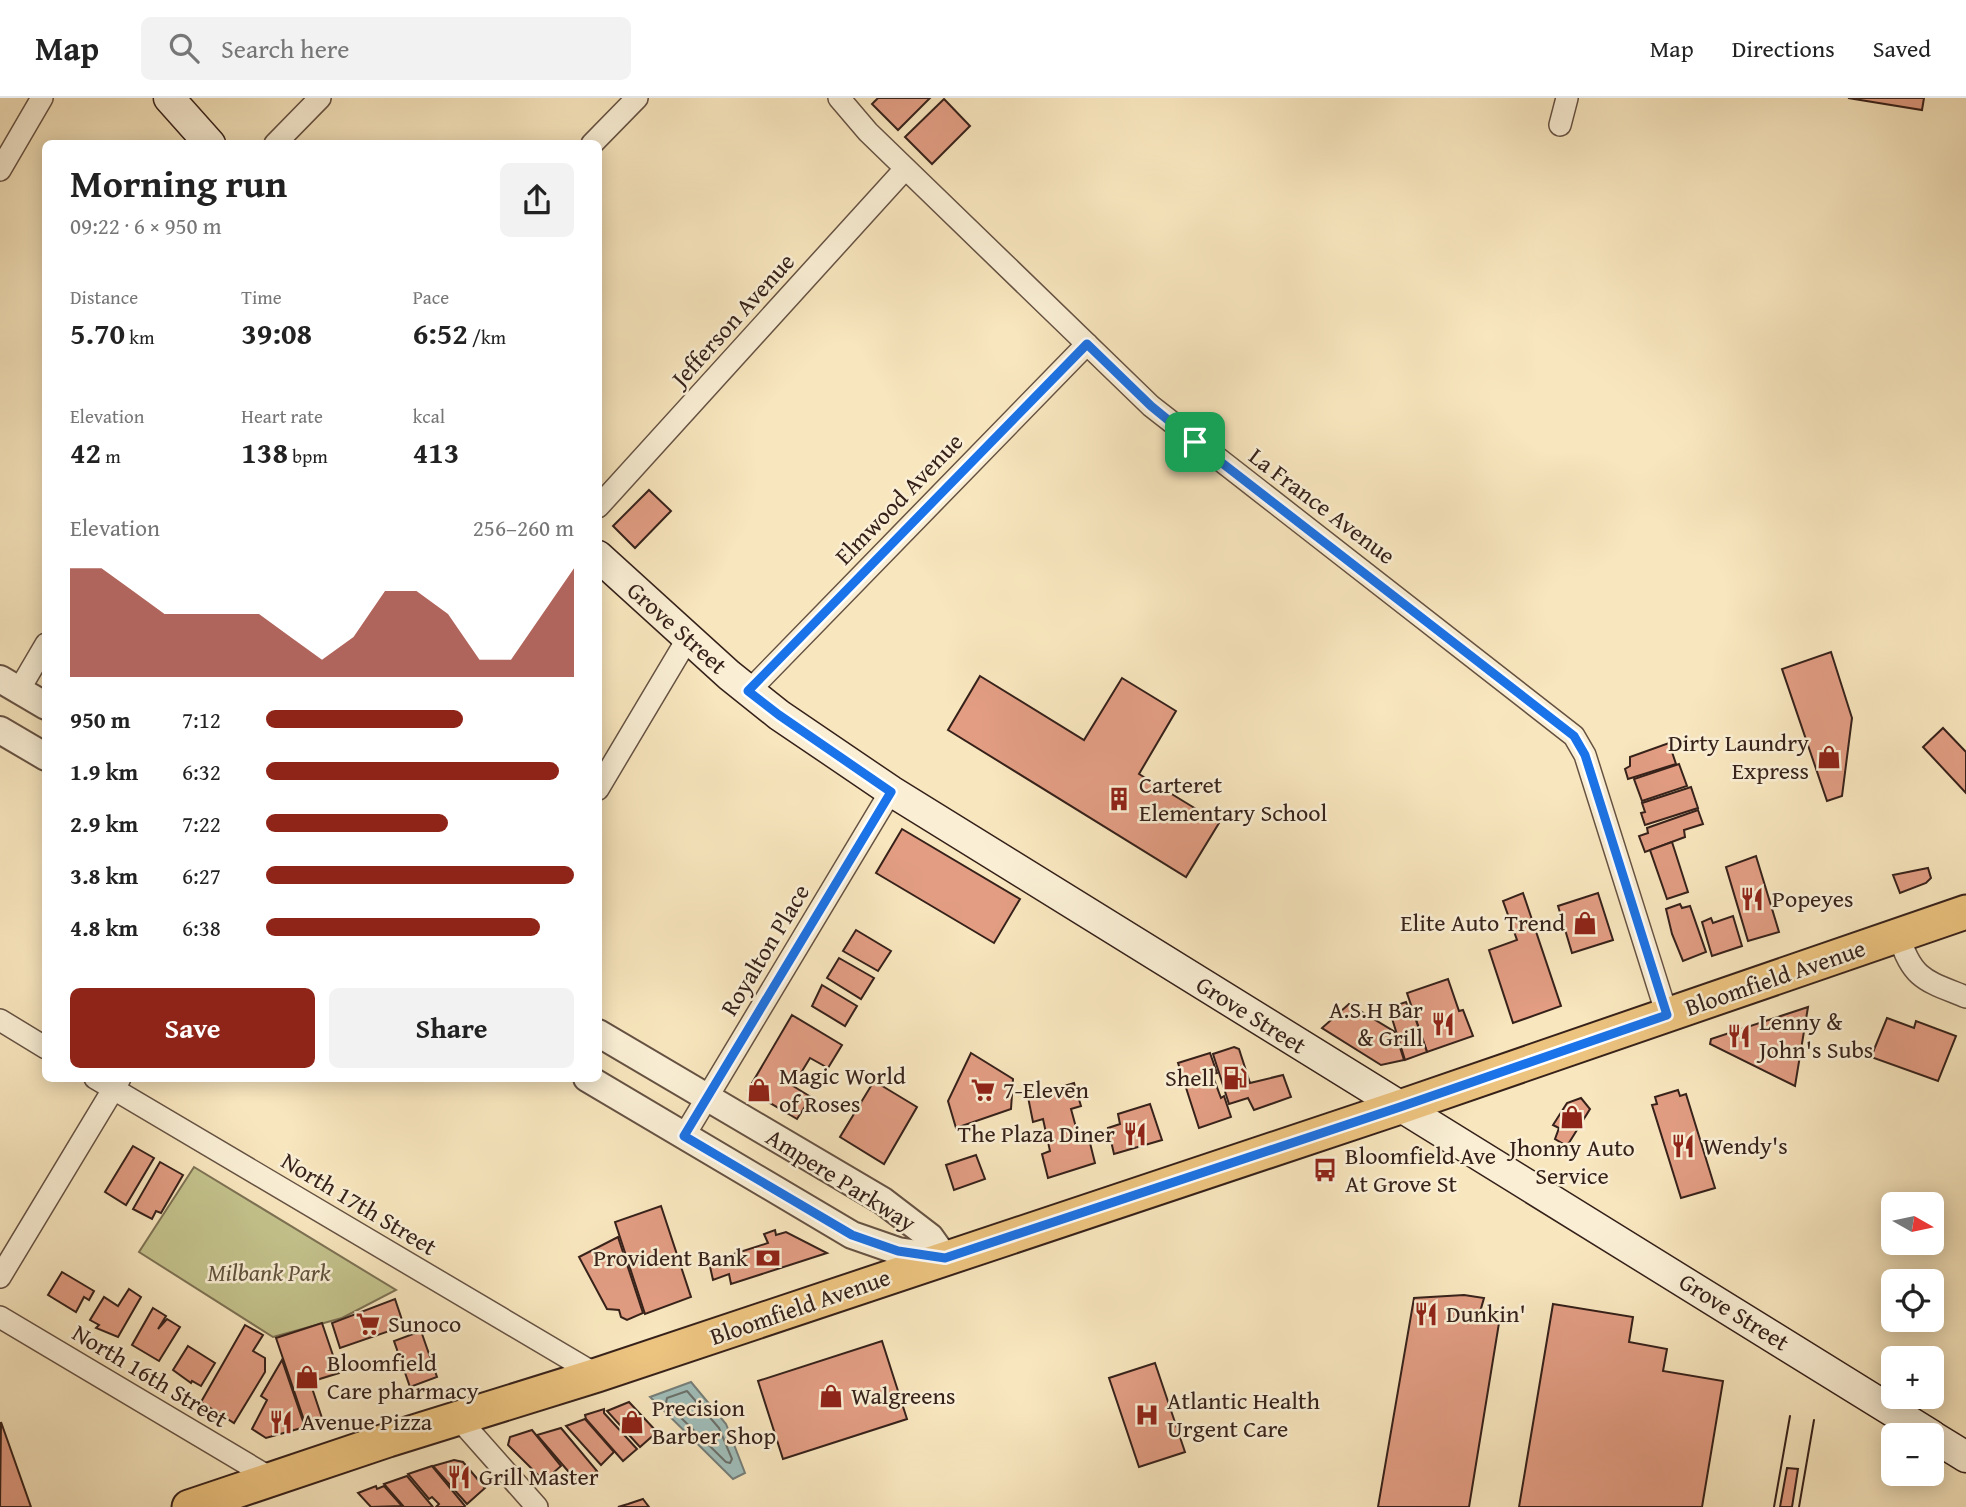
<!DOCTYPE html>
<meta charset="utf-8">
<style>
body{margin:0;font-family:"Gentium Book Plus",serif;background:#f2f2f2;color:#222;height:100vh;display:flex;flex-direction:column;font-size:26px;white-space:nowrap}
*{box-sizing:border-box;margin:0}
p{font-size:23px;color:#767676}
.icon{flex:none;width:38px;height:38px;fill:none;stroke:currentColor;stroke-width:2;stroke-linecap:round;stroke-linejoin:round}
.map{position:relative;flex:1;overflow:hidden}
.details{position:absolute;left:42px;top:42px;width:560px;height:942px;display:flex;flex-direction:column;background:#fff;border-radius:10px;box-shadow:0 4px 18px #0003}
.details>*{flex:none}
.needle{width:46px;rotate:99deg}
.buttons{position:absolute;left:1881px;top:1094px;display:grid;gap:14px}
.buttons a{display:grid;place-items:center;width:63px;height:63px;border-radius:10px;background:#fff;box-shadow:0 4px 18px #0003;font-size:35px}
.pin{position:absolute;display:grid;place-items:center;width:60px;height:60px;color:#fff;margin:-30px;border-radius:14px;box-shadow:0 4px 10px #0006}
.round{display:grid;place-items:center;flex:none;width:74px;height:74px;border-radius:10px;background:#f2f2f2}
.overview{display:flex;align-items:center;justify-content:space-between;height:119px;padding:0 28px}
h1{font-size:38px;font-weight:700;line-height:52px}
.stats{display:grid;grid-template-columns:repeat(3,1fr);gap:10px;height:119px;padding:7px 28px}
.stats div{display:grid;align-content:center}
.stats b{font-size:30px;font-weight:700}
.stats small{font-size:19px;font-weight:400}
.stats p{font-size:19px}
.chart{height:196px;padding:14px 28px}
.chart p{display:flex;justify-content:space-between}
.chart svg{width:100%;height:126px;margin-top:7px;fill:#8f2418;opacity:.7}
.action{display:flex;gap:14px;margin-top:auto;padding:14px 28px}
.action a{flex:1;height:80px;border-radius:10px;background:#8f2418;color:#fff;font-size:28px;font-weight:700;line-height:80px;text-align:center}
.action a+a{background:#f2f2f2;color:#222}
ul{padding:0 28px;list-style:none;font-size:23px}
li{display:grid;grid-template-columns:112px 84px 1fr;align-items:center;height:52px}
li i{height:18px;border-radius:9px;background:#8f2418}
header{display:flex;align-items:center;gap:42px;box-sizing:border-box;height:98px;padding:0 35px;background:#fff;border-bottom:2px solid #e0e0e0}
header strong{font-size:33px}
nav{display:flex;gap:38px;margin-inline-start:auto;font-size:24px}
.search{width:490px;height:63px;background:#f2f2f2;display:flex;align-items:center;gap:18px;box-sizing:border-box;padding:0 24px;border-radius:10px;color:#767676;font-size:26px}
.map>svg:first-child{display:block}
</style>
<header>
<strong>Map</strong>
<div class="search"><svg class="icon" aria-label="search" viewBox="0 0 24 24"><circle cx="10" cy="10" r="6"/><path d="M15 15l6 6"/></svg>Search here</div>
<nav><a>Map</a><a>Directions</a><a>Saved</a></nav>
</header>
<div class="map">
<svg width="1966" height="1409" viewBox="0 0 1966 1409">
<rect width="100%" height="100%" fill="#f8e6be"/>
<filter id="stains"><feTurbulence type="fractalNoise" baseFrequency=".00286" numOctaves="4"/><feColorMatrix values="0 0 0 0 .2 0 0 0 0 .09 0 0 0 0 .02 0 0 0 .5 -.17"/></filter>
<radialGradient id="worn" r=".72"><stop offset=".6" stop-color="#630" stop-opacity="0"/><stop offset="1" stop-color="#630" stop-opacity=".3"/></radialGradient>
<path fill="#c4c38d" stroke="#7d7254" stroke-width="2" d="M 194,1069 L 396,1192 L 342,1220 L 273,1239 L 139,1154 Z"/>
<path fill="#a0beba" stroke="#767f7a" stroke-width="2" d="M 691,1284 L 726,1326 L 745,1375 L 733,1381 L 650,1299 Z"/>
<g fill="none" stroke-linecap="round" stroke-linejoin="round">
<path stroke="#6b706a" stroke-width="2" d="M 687,1293 L 719,1330 L 732,1361 L 730,1365 L 726,1364 L 666,1305 L 667,1300 Z"/>
</g>
<g fill="#e29d83" stroke="#36211a" stroke-width="2">
<path d="M 878,0 L 930,0 L 898,32 L 872,6 Z"/>
<path d="M 1848,0 L 1924,0 L 1922,12 Z"/>
<path d="M 944,1 L 970,28 L 932,66 L 905,39 Z"/>
<path d="M 649,392 L 671,413 L 635,450 L 613,428 Z"/>
<path d="M 1831,554 L 1852,620 L 1842,698 L 1827,703 L 1782,571 Z"/>
<path d="M 980,578 L 1084,642 L 1122,580 L 1176,613 L 1139,676 L 1219,725 L 1186,779 L 948,632 Z"/>
<path d="M 1943,630 L 1966,654 L 1966,695 L 1923,649 Z"/>
<path d="M 1669,645 L 1676,666 L 1628,681 L 1625,671 L 1630,668 L 1630,659 Z"/>
<path d="M 1679,666 L 1687,688 L 1642,703 L 1634,681 Z"/>
<path d="M 1691,689 L 1698,710 L 1645,727 L 1641,715 L 1645,714 L 1642,705 Z"/>
<path d="M 1698,712 L 1703,726 L 1684,732 L 1685,739 L 1645,754 L 1639,738 L 1648,735 L 1647,730 Z"/>
<path d="M 902,731 L 1020,801 L 994,845 L 876,775 Z"/>
<path d="M 1672,744 L 1688,794 L 1667,801 L 1650,752 Z"/>
<path d="M 1756,758 L 1779,834 L 1748,843 L 1726,769 Z"/>
<path d="M 1928,770 L 1931,780 L 1926,785 L 1900,795 L 1893,777 Z"/>
<path d="M 1523,795 L 1561,908 L 1513,925 L 1489,852 L 1517,842 L 1503,803 Z"/>
<path d="M 1598,795 L 1613,842 L 1572,855 L 1558,808 Z"/>
<path d="M 1680,806 L 1682,810 L 1690,808 L 1706,854 L 1683,863 L 1672,836 L 1666,811 Z"/>
<path d="M 1733,818 L 1742,848 L 1712,858 L 1702,824 L 1711,820 L 1713,825 Z"/>
<path d="M 856,832 L 891,853 L 878,873 L 843,853 Z"/>
<path d="M 839,860 L 874,880 L 861,901 L 827,880 Z"/>
<path d="M 1448,881 L 1459,913 L 1463,912 L 1473,938 L 1427,954 L 1407,895 Z"/>
<path d="M 822,887 L 857,908 L 845,928 L 812,908 Z"/>
<path d="M 1406,904 L 1408,909 L 1411,908 L 1427,954 L 1405,962 L 1390,914 L 1396,913 L 1394,908 Z"/>
<path d="M 1349,906 L 1395,934 L 1404,962 L 1381,967 L 1322,930 Z"/>
<path d="M 1808,909 L 1795,988 L 1710,946 L 1711,941 Z"/>
<path d="M 792,917 L 842,947 L 828,970 L 810,960 L 793,988 L 811,999 L 797,1021 L 748,992 Z"/>
<path d="M 1887,920 L 1914,930 L 1916,923 L 1956,938 L 1938,983 L 1871,959 Z"/>
<path d="M 1234,949 L 1239,951 L 1250,985 L 1283,977 L 1291,999 L 1254,1012 L 1248,1000 L 1229,1006 L 1213,956 Z"/>
<path d="M 971,955 L 1013,981 L 1011,1011 L 956,1030 L 948,1003 Z"/>
<path d="M 1210,955 L 1217,975 L 1212,976 L 1221,1000 L 1224,998 L 1231,1019 L 1199,1030 L 1178,965 Z"/>
<path d="M 874,983 L 917,1009 L 884,1066 L 840,1039 Z"/>
<path d="M 1074,985 L 1081,1008 L 1071,1011 L 1080,1044 L 1089,1041 L 1095,1065 L 1048,1080 L 1042,1056 L 1050,1053 L 1043,1021 L 1033,1024 L 1028,999 Z"/>
<path d="M 1678,992 L 1680,998 L 1686,996 L 1715,1090 L 1681,1100 L 1652,1007 L 1657,1006 L 1655,999 Z"/>
<path d="M 1581,1000 L 1590,1011 L 1567,1048 L 1555,1041 L 1559,1030 L 1553,1027 L 1567,1005 Z"/>
<path d="M 1150,1006 L 1162,1042 L 1114,1056 L 1108,1030 L 1120,1026 L 1118,1016 Z"/>
<path d="M 133,1048 L 154,1060 L 126,1107 L 105,1094 Z"/>
<path d="M 976,1057 L 985,1081 L 954,1092 L 946,1067 Z"/>
<path d="M 160,1064 L 183,1077 L 161,1115 L 156,1113 L 152,1121 L 133,1111 Z"/>
<path d="M 661,1108 L 691,1199 L 645,1216 L 615,1124 Z"/>
<path d="M 775,1132 L 776,1137 L 786,1134 L 827,1155 L 731,1186 L 729,1176 L 713,1182 L 709,1164 L 768,1145 L 764,1136 Z"/>
<path d="M 618,1139 L 643,1215 L 627,1222 L 621,1219 L 619,1212 L 607,1211 L 579,1159 Z"/>
<path d="M 62,1174 L 94,1193 L 89,1202 L 84,1199 L 76,1214 L 48,1197 Z"/>
<path d="M 129,1191 L 141,1199 L 118,1239 L 96,1230 L 99,1227 L 90,1222 L 104,1199 L 118,1208 Z"/>
<path d="M 1464,1197 L 1484,1200 L 1478,1221 L 1499,1225 L 1469,1409 L 1378,1409 L 1414,1200 Z"/>
<path d="M 395,1201 L 404,1228 L 340,1250 L 332,1225 Z"/>
<path d="M 1553,1206 L 1633,1219 L 1629,1244 L 1667,1251 L 1663,1273 L 1723,1283 L 1702,1409 L 1519,1409 Z"/>
<path d="M 153,1210 L 166,1218 L 158,1231 L 167,1221 L 180,1229 L 159,1263 L 132,1247 Z"/>
<path d="M 322,1225 L 339,1275 L 310,1284 L 323,1323 L 306,1328 L 276,1240 Z"/>
<path d="M 245,1227 L 263,1237 L 253,1253 L 265,1260 L 265,1274 L 234,1325 L 201,1304 Z"/>
<path d="M 421,1233 L 437,1279 L 410,1289 L 394,1243 Z"/>
<path d="M 882,1243 L 907,1321 L 783,1361 L 758,1283 Z"/>
<path d="M 188,1248 L 215,1265 L 201,1288 L 192,1283 L 191,1285 L 173,1272 Z"/>
<path d="M 282,1262 L 305,1329 L 266,1340 L 252,1331 L 267,1302 L 261,1298 Z"/>
<path d="M 1155,1265 L 1185,1354 L 1139,1369 L 1109,1280 Z"/>
<path d="M 629,1304 L 657,1334 L 640,1349 L 607,1313 Z"/>
<path d="M 604,1311 L 604,1315 L 637,1351 L 623,1363 L 586,1321 L 585,1317 Z"/>
<path d="M 585,1321 L 614,1354 L 601,1367 L 566,1328 Z"/>
<path d="M 1,1324 L 31,1409 L 0,1409 Z"/>
<path d="M 561,1330 L 597,1373 L 580,1387 L 537,1337 Z"/>
<path d="M 532,1332 L 561,1368 L 544,1383 L 508,1347 L 510,1339 Z"/>
<path d="M 454,1362 L 463,1364 L 485,1390 L 467,1406 L 433,1368 Z"/>
<path d="M 432,1368 L 465,1408 L 464,1409 L 436,1409 L 439,1406 L 432,1399 L 429,1401 L 408,1376 Z"/>
<path d="M 1787,1370 L 1798,1371 L 1792,1409 L 1780,1409 Z"/>
<path d="M 407,1378 L 433,1409 L 404,1409 L 384,1386 Z"/>
<path d="M 376,1388 L 377,1391 L 384,1388 L 402,1408 L 371,1409 L 358,1395 Z"/>
<path d="M 643,1401 L 649,1409 L 618,1409 L 628,1406 Z"/>
</g>
<g fill="none" stroke-linecap="round" stroke-linejoin="round">
<g stroke="#665243" stroke-width="24">
<g id="minor">
<path d="M 839,0 L 868,34 L 1151,308 L 1574,638 L 1585,657 L 1667,917"/>
<path d="M 1560,27 L 1567,0"/>
<path d="M 275,46 L 320,0"/>
<path d="M 592,46 L 637,0"/>
<path d="M 0,72 L 42,0"/>
<path d="M 598,409 L 905,71"/>
<path d="M 19,592 L 46,546"/>
<path d="M 749,593 L 1087,246"/>
<path d="M 598,691 L 688,540"/>
<path d="M 1899,838 C 1912,882 1927,883 1966,899"/>
<path d="M 0,922 L 46,950"/>
<path d="M 95,980 L 597,1277"/>
<path d="M 684,1038 L 891,693"/>
<path d="M 0,1179 L 120,980"/>
<path d="M 0,1219 L 274,1382"/>
<path d="M 459,1321 L 537,1409"/>
</g>
</g>
<g stroke="#665243" stroke-width="30">
<g id="tertiary">
<path d="M 0,581 L 46,608"/>
<path d="M 0,632 L 46,659"/>
<path d="M 598,935 L 883,1103 L 930,1139 L 945,1160"/>
<path d="M 587,980 L 852,1137 L 898,1153 L 945,1160"/>
</g>
</g>
<g stroke="#36211a" stroke-width="33">
<g id="secondary">
<path d="M 169,0 L 210,46"/>
<path d="M 598,458 L 729,577 L 779,617 L 891,693 L 1931,1337"/>
<path d="M 1932,1338 L 1966,1359"/>
</g>
</g>
<g stroke="#36211a" stroke-width="37">
<path id="primary" d="M 189,1409 L 388,1342 L 597,1277 L 1400,1009 L 1966,814"/>
</g>
<use href="#minor" stroke="#faefd5" stroke-width="21"/>
<use href="#tertiary" stroke="#faefd5" stroke-width="26"/>
<use href="#secondary" stroke="#faefd5" stroke-width="30"/>
<use href="#primary" stroke="#ecc37f" stroke-width="33"/>
<g stroke="#36211a" stroke-width="2">
<path d="M 1774,1409 L 1790,1318"/>
<path d="M 1799,1409 L 1814,1322"/>
</g>
</g>
<g fill="none" stroke-linecap="round" stroke-linejoin="round">
<g stroke="#fff" stroke-width="14">
<path id="route" d="M 1087,246 L 1151,308 L 1195,344 L 1574,638 L 1585,657 L 1667,917 L 1400,1009 L 945,1160 L 898,1153 L 852,1137 L 684,1038 L 891,694 L 779,617 L 748,593 Z"/>
</g>
<use href="#route" stroke="#1a73e8" stroke-width="9"/>
</g>
<defs>
<g id="shop-bare" transform="scale(1.89)"><path d="M-5-2.5h2.3a2.7 3.5 0 0 1 5.4 0H5L5.5 6h-11ZM-1.5-2.5h3a1.5 2.3 0 0 0-3 0Z" fill="#8f2418" stroke="#faefd5" stroke-width="2.5" paint-order="stroke"/></g>
<g id="building-bare" transform="scale(1.89)"><path d="M-4-6H4V6H1V3H-1V6H-4ZM-2.5-4.3h1.7v1.8h-1.7ZM.8-4.3h1.7v1.8H.8ZM-2.5-1h1.7V.8h-1.7ZM.8-1h1.7V.8H.8Z" fill="#8f2418" stroke="#faefd5" stroke-width="2.5" paint-order="stroke"/></g>
<g id="restaurant-bare" transform="scale(1.89)"><path d="M-5-6h1v4h1v-4h1v4h1v-4h1v5L-1.5 .5V6h-2V.5L-5-1ZM5-6V6H3V1.5H1.5Q1.5-4 5-6Z" fill="#8f2418" stroke="#faefd5" stroke-width="2.5" paint-order="stroke"/></g>
<g id="fuel-bare" transform="scale(1.89)"><path d="M-5.5-6h7V0h2V4h1.3V-2.5L3-4.5l.8-.8L6-3V5H2.5V1h-1V6h-7ZM-4.2-4.7v3.2H.2V-4.7Z" fill="#8f2418" stroke="#faefd5" stroke-width="2.5" paint-order="stroke"/></g>
<g id="supermarket-bare" transform="scale(1.89)"><path d="M-6-5.5h2.5l.6 2H6L4.5 2H-2.5L-4.4-4H-6ZM-1.5 3.2a1.3 1.3 0 1 0 .1 0ZM3 3.2a1.3 1.3 0 1 0 .1 0Z" fill="#8f2418" stroke="#faefd5" stroke-width="2.5" paint-order="stroke"/></g>
<g id="bus-bare" transform="scale(1.89)"><path d="M-5-6H5V4H4V6H2V4H-2V6H-4V4H-5ZM-3.5-4V0h7V-4ZM-3.5 1.2v1.5H-2V1.2ZM2 1.2v1.5H3.5V1.2Z" fill="#8f2418" stroke="#faefd5" stroke-width="2.5" paint-order="stroke"/></g>
<g id="bank-bare" transform="scale(1.89)"><path d="M-6-4H6V4H-6ZM0-2.3a2.3 2.3 0 1 0 0 4.6a2.3 2.3 0 1 0 0-4.6Z" fill="#8f2418" stroke="#faefd5" stroke-width="2.5" paint-order="stroke"/></g>
<g id="hospital-bare" transform="scale(1.89)"><path d="M-5-5h3v3.5h4V-5h3V5h-3V1.5h-4V5h-3Z" fill="#8f2418" stroke="#faefd5" stroke-width="2.5" paint-order="stroke"/></g>
</defs>
<g fill-rule="evenodd">
<use href="#shop-bare" x="1829" y="659"/>
<use href="#building-bare" x="1119" y="701"/>
<use href="#restaurant-bare" x="1752" y="801"/>
<use href="#shop-bare" x="1585" y="825"/>
<use href="#restaurant-bare" x="1443" y="926"/>
<use href="#restaurant-bare" x="1739" y="938"/>
<use href="#fuel-bare" x="1235" y="980"/>
<use href="#shop-bare" x="759" y="992"/>
<use href="#supermarket-bare" x="983" y="992"/>
<use href="#shop-bare" x="1572" y="1019"/>
<use href="#restaurant-bare" x="1135" y="1036"/>
<use href="#restaurant-bare" x="1683" y="1048"/>
<use href="#bus-bare" x="1325" y="1072"/>
<use href="#bank-bare" x="768" y="1160"/>
<use href="#restaurant-bare" x="1426" y="1216"/>
<use href="#supermarket-bare" x="368" y="1226"/>
<use href="#shop-bare" x="307" y="1279"/>
<use href="#shop-bare" x="831" y="1298"/>
<use href="#hospital-bare" x="1147" y="1317"/>
<use href="#restaurant-bare" x="281" y="1324"/>
<use href="#shop-bare" x="632" y="1324"/>
<use href="#restaurant-bare" x="459" y="1379"/>
</g>
<g text-anchor="middle" stroke-width="5" stroke-linejoin="round" paint-order="stroke">
<g font-size="24" fill="#36211a" stroke="#faefd5">
<text transform="translate(733 222) rotate(-48)" y="8">Jefferson Avenue</text>
<text transform="translate(899 401) rotate(-46)" y="8">Elmwood Avenue</text>
<text transform="translate(1322 408) rotate(37)" y="8">La France Avenue</text>
<text transform="translate(677 530) rotate(42)" y="8">Grove Street</text>
<text transform="translate(765 852) rotate(-59)" y="8">Royalton Place</text>
<text transform="translate(1775 880) rotate(-19)" y="8">Bloomfield Avenue</text>
<text transform="translate(1251 917) rotate(32)" y="8">Grove Street</text>
<text transform="translate(841 1082) rotate(32)" y="8">Ampere Parkway</text>
<text transform="translate(359 1106) rotate(31)" y="8">North 17th Street</text>
<text transform="translate(800 1209) rotate(-19)" y="8">Bloomfield Avenue</text>
<text transform="translate(1734 1214) rotate(32)" y="8">Grove Street</text>
<text transform="translate(150 1278) rotate(31)" y="8">North 16th Street</text>
</g>
<g font-size="24" fill="#36211a" stroke="#faefd5" text-anchor="start">
<text x="1809" y="653" text-anchor="end">Dirty Laundry<tspan x="1809" dy="28">Express</tspan></text>
<text x="1139" y="695">Carteret<tspan x="1139" dy="28">Elementary School</tspan></text>
<text x="1772" y="809">Popeyes</text>
<text x="1565" y="833" text-anchor="end">Elite Auto Trend</text>
<text x="1423" y="920" text-anchor="end">A.S.H Bar<tspan x="1423" dy="28">&amp; Grill</tspan></text>
<text x="1759" y="932">Lenny &amp;<tspan x="1759" dy="28">John's Subs</tspan></text>
<text x="779" y="986">Magic World<tspan x="779" dy="28">of Roses</tspan></text>
<text x="1215" y="988" text-anchor="end">Shell</text>
<text x="1003" y="1000">7-Eleven</text>
<text x="1115" y="1044" text-anchor="end">The Plaza Diner</text>
<text x="1703" y="1056">Wendy's</text>
<text x="1572" y="1058" text-anchor="middle">Jhonny Auto<tspan x="1572" dy="28">Service</tspan></text>
<text x="1345" y="1066">Bloomfield Ave<tspan x="1345" dy="28">At Grove St</tspan></text>
<text x="748" y="1168" text-anchor="end">Provident Bank</text>
<text x="1446" y="1224">Dunkin'</text>
<text x="388" y="1234">Sunoco</text>
<text x="327" y="1273">Bloomfield<tspan x="327" dy="28">Care pharmacy</tspan></text>
<text x="851" y="1306">Walgreens</text>
<text x="1167" y="1311">Atlantic Health<tspan x="1167" dy="28">Urgent Care</tspan></text>
<text x="652" y="1318">Precision<tspan x="652" dy="28">Barber Shop</tspan></text>
<text x="301" y="1332">Avenue Pizza</text>
<text x="479" y="1387">Grill Master</text>
</g>
<g font-size="24" font-style="italic" fill="#61523c" stroke="#faefd5">
<text x="269" y="1183">Milbank Park</text>
</g>
</g>
<rect width="100%" height="100%" filter="url(#stains)"/>
<rect width="100%" height="100%" fill="url(#worn)"/>
</svg>
<div class="buttons">
<a><svg class="needle" viewBox="-14 -14 28 28"><path d="M0-13l5 13h-10z" fill="#e53935"/><path d="M0 13l5-13h-10z" fill="#767676"/></svg></a>
<a><svg class="icon" aria-label="locate" viewBox="0 0 24 24"><circle cx="12" cy="12" r="6"/><path d="M12 2v4M12 18v4M2 12h4M18 12h4"/></svg></a>
<a>+</a>
<a>−</a>
</div>
<div class="pin" style="left:1195px;top:344px;background:#1e9e55"><svg class="icon" aria-label="arrive" viewBox="0 0 24 24"><path d="M6 21V4h12l-3 4 3 4H6"/></svg></div>
<section class="details">
<div class="overview"><div><h1>Morning run</h1><p>09:22 · 6 × 950 m</p></div><a class="round"><svg class="icon" aria-label="share" viewBox="0 0 24 24"><path d="M12 15V3M7 8l5-5 5 5M5 13v7h14v-7"/></svg></a></div>
<div class="stats">
<div><p>Distance</p><b>5.70<small> km</small></b></div>
<div><p>Time</p><b>39:08</b></div>
<div><p>Pace</p><b>6:52<small> /km</small></b></div>
</div>
<div class="stats">
<div><p>Elevation</p><b>42<small> m</small></b></div>
<div><p>Heart rate</p><b>138<small> bpm</small></b></div>
<div><p>kcal</p><b>413</b></div>
</div>
<div class="chart"><p><span>Elevation</span>256–260 m</p>
<svg viewBox="0 0 160 44" preserveAspectRatio="none"><path d="M0 44V6L10 6L20 14L30 22L40 22L50 22L60 22L70 30L80 38L90 30L100 14L110 14L120 22L130 38L140 38L150 22L160 6V44z"/></svg>
</div>
<ul>
<li><b>950 m</b>7:12<i style="width:64%"></i></li>
<li><b>1.9 km</b>6:32<i style="width:95%"></i></li>
<li><b>2.9 km</b>7:22<i style="width:59%"></i></li>
<li><b>3.8 km</b>6:27<i style="width:100%"></i></li>
<li><b>4.8 km</b>6:38<i style="width:89%"></i></li>
</ul>
<div class="action"><a>Save</a><a>Share</a></div>
</section>
</div>
